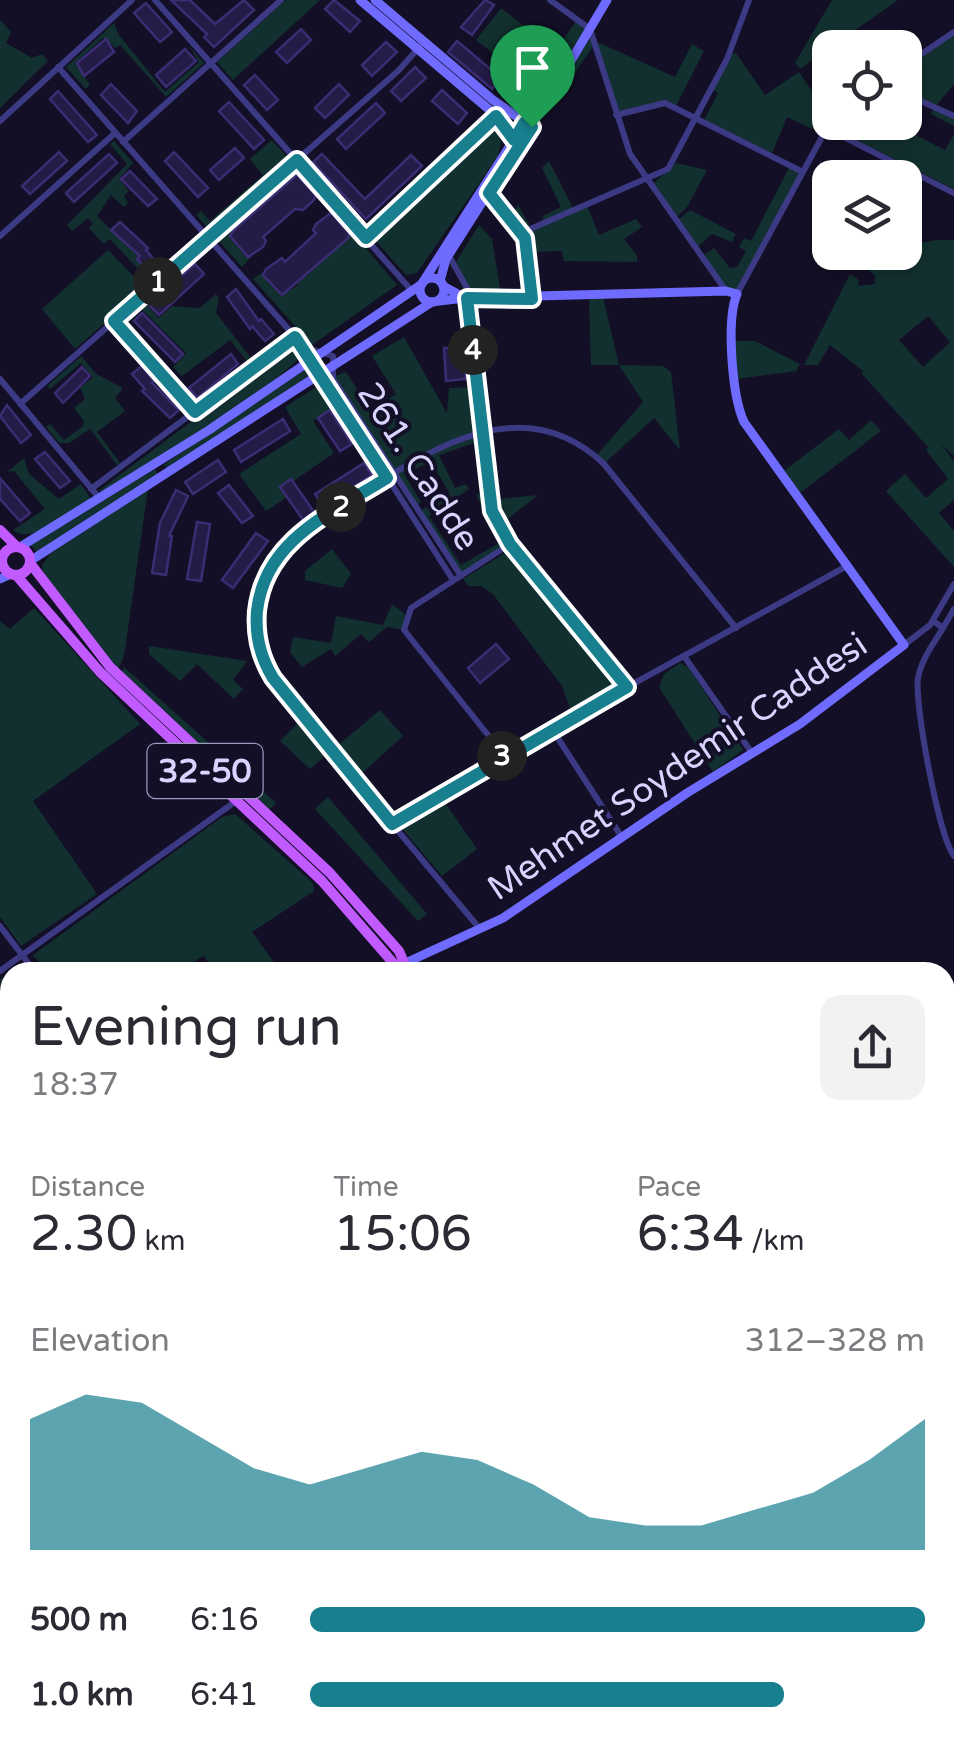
<!DOCTYPE html>
<meta charset="utf-8">
<style>
body{margin:0;font-family:"Varela Round",sans-serif;background:#f2f2f3;color:#2b2b33;height:100vh;display:flex;flex-direction:column;font-size:38px;white-space:nowrap}
*{box-sizing:border-box;margin:0}
p{font-size:32px;color:#7c7c81}
.icon{flex:none;width:55px;height:55px;fill:none;stroke:currentColor;stroke-width:2;stroke-linecap:round;stroke-linejoin:round}
.map{position:relative;flex:1;overflow:hidden}
.details{position:absolute;left:0px;top:962px;width:955px;height:792px;display:flex;flex-direction:column;background:#fff;border-radius:30px 30px 0 0;box-shadow:0 5px 15px #0003}
.details>*{flex:none}
.controls{position:absolute;left:812px;top:30px;display:grid;gap:20px}
.controls a{display:grid;place-items:center;width:110px;height:110px;border-radius:20px;background:#fff;box-shadow:0 5px 15px #0003;font-size:50px}
.pin{position:absolute;display:grid;place-items:center;width:85px;height:85px;color:#fff;margin:-102px -42px;border-radius:50% 50% 50% 0;rotate:-45deg;box-shadow:0 0 10px #0007}
.pin .icon{rotate:45deg}
.km{position:absolute;width:50px;height:50px;margin:-25px;border-radius:50%;background:#222;color:#fff;font-size:28px;line-height:50px;text-align:center}
.round{display:grid;place-items:center;flex:none;width:105px;height:105px;border-radius:20px;background:#f2f2f3}
.head{display:flex;align-items:center;justify-content:space-between;height:170px;padding:0 30px}
h1{font-size:55px;font-weight:600;line-height:75px}
.metrics{display:grid;grid-template-columns:repeat(3,1fr);gap:15px;height:170px;padding:10px 30px}
.metrics div{display:grid;align-content:center}
.metrics b{font-size:50px;font-weight:600}
.metrics small{font-size:28px;font-weight:400}
.metrics p{font-size:28px}
.chart{height:280px;padding:20px 30px}
.chart p{display:flex;justify-content:space-between}
.chart svg{width:100%;height:180px;margin-top:10px;fill:#187f8f;opacity:.7}
ul{padding:0 30px;list-style:none;font-size:32px}
li{display:grid;grid-template-columns:160px 120px 1fr;align-items:center;height:75px}
li i{height:25px;border-radius:12px;background:#187f8f}
.map>svg:first-child{display:block}
</style>
<div class="map">
<svg width="954" height="1754" viewBox="0 0 954 1754">
<rect width="100%" height="100%" fill="#130f26"/>
<g fill="#12302f" fill-rule="evenodd">
<path d="M 286,0 L 320,0 L 233,80 L 217,62 Z"/>
<path d="M 832,0 L 898,0 L 800,69 L 795,63 Z"/>
<path d="M 501,8 L 528,29 L 503,61 L 476,40 Z"/>
<path d="M 0,20 L 11,32 L 6,43 L 32,58 L 42,54 L 48,61 L 0,108 Z"/>
<path d="M 577,20 L 590,29 L 593,40 L 675,77 L 692,44 L 704,51 L 675,108 L 666,104 L 616,115 L 594,45 L 561,93 L 556,86 L 531,105 L 513,109 Z"/>
<path d="M 114,23 L 119,35 L 165,92 L 199,62 L 189,46 L 204,63 L 166,97 L 120,45 L 116,48 L 103,38 L 75,63 L 90,85 L 86,89 L 66,67 Z"/>
<path d="M 954,35 L 954,84 L 935,107 L 954,116 L 954,126 L 931,114 L 934,108 L 905,94 L 905,69 Z"/>
<path d="M 736,53 L 765,95 L 799,72 L 830,117 L 823,134 L 787,117 L 771,156 L 703,122 L 718,93 L 712,89 L 728,54 Z"/>
<path d="M 834,123 L 892,123 L 945,150 L 954,134 L 954,189 L 830,127 Z"/>
<path d="M 494,125 L 501,142 L 498,156 L 417,273 L 406,275 L 374,239 Z"/>
<path d="M 272,140 L 290,160 L 212,227 L 207,227 L 196,215 L 201,211 L 210,221 L 263,175 L 250,159 Z"/>
<path d="M 114,141 L 133,163 L 119,179 L 129,191 L 124,196 L 128,203 L 124,207 L 111,195 L 97,216 L 138,256 L 136,259 L 150,274 L 161,265 L 166,269 L 151,283 L 110,239 L 104,244 L 89,228 L 93,224 L 88,218 L 72,231 L 67,225 L 127,164 L 110,144 Z"/>
<path d="M 549,161 L 574,210 L 587,206 L 599,235 L 636,219 L 642,227 L 624,239 L 637,256 L 637,262 L 564,261 L 562,251 L 528,252 L 511,216 L 518,205 L 531,228 L 543,224 L 543,216 L 561,207 L 542,168 Z"/>
<path d="M 676,163 L 707,170 L 687,207 L 677,217 L 654,183 Z"/>
<path d="M 790,166 L 803,172 L 737,294 L 726,291 L 701,257 L 714,248 L 730,268 L 737,267 L 746,251 L 739,247 L 744,238 L 751,241 Z"/>
<path d="M 296,167 L 316,190 L 314,192 L 298,174 L 291,177 L 251,213 L 255,218 L 242,222 L 229,237 L 247,258 L 253,255 L 242,267 L 218,240 L 219,235 Z"/>
<path d="M 333,209 L 397,285 L 312,345 L 253,279 L 266,270 L 262,275 L 281,296 L 298,285 L 299,276 L 304,271 L 308,275 L 351,234 L 332,213 L 326,215 Z"/>
<path d="M 690,210 L 736,234 L 732,242 L 712,234 L 695,249 L 675,222 Z"/>
<path d="M 479,225 L 492,239 L 501,295 L 470,293 L 456,262 Z"/>
<path d="M 936,240 L 954,240 L 954,456 L 941,444 L 954,461 L 954,500 L 939,513 L 954,531 L 954,567 L 886,491 L 905,474 L 926,498 L 948,479 L 926,450 L 928,447 L 862,374 L 863,371 L 830,345 L 818,365 L 804,365 L 850,274 L 859,280 L 858,286 L 875,284 L 875,276 L 857,260 L 861,253 L 905,252 L 905,246 ZM 928,316 L 950,342 L 923,367 L 899,340 Z"/>
<path d="M 108,250 L 145,288 L 75,349 L 42,309 Z"/>
<path d="M 216,294 L 219,298 L 216,313 L 254,362 L 250,365 L 230,340 L 182,376 L 173,367 L 186,353 L 142,310 L 132,320 L 127,315 L 143,301 L 159,318 L 172,306 L 200,308 Z"/>
<path d="M 603,297 L 619,365 L 663,366 L 671,372 L 680,450 L 654,418 L 604,464 L 596,456 L 643,402 L 619,365 L 591,365 L 589,298 Z"/>
<path d="M 404,337 L 447,413 L 449,388 L 477,387 L 487,482 L 480,480 L 474,443 L 439,455 L 455,488 L 466,484 L 469,489 L 429,516 L 461,565 L 501,542 L 476,495 L 488,490 L 490,500 L 538,495 L 499,526 L 510,544 L 461,576 L 419,512 L 449,492 L 431,462 L 404,474 L 421,502 L 416,507 L 332,377 L 346,372 L 371,410 L 396,394 L 372,356 Z"/>
<path d="M 733,341 L 755,341 L 800,364 L 796,371 L 736,379 Z"/>
<path d="M 292,346 L 298,352 L 297,360 C 278,382 118,490 97,492 Z"/>
<path d="M 81,356 L 96,374 L 123,388 L 115,398 L 125,411 L 97,432 L 120,463 L 117,465 L 90,429 L 69,443 L 59,443 L 46,427 L 50,424 L 64,440 L 83,426 L 84,421 L 74,408 L 85,399 L 80,388 L 93,377 L 81,363 L 50,389 L 47,386 Z"/>
<path d="M 305,370 L 308,376 L 168,468 L 163,465 Z"/>
<path d="M 324,382 L 339,403 L 313,421 L 334,453 L 282,489 L 287,497 L 266,511 L 239,474 L 301,434 L 285,407 Z"/>
<path d="M 871,420 L 881,431 L 796,496 L 780,474 L 839,429 L 849,440 Z"/>
<path d="M 24,458 L 29,474 L 59,499 L 81,484 L 91,499 C 72,511 33,546 13,530 L 45,509 L 14,471 L 7,472 Z"/>
<path d="M 155,469 L 158,474 L 37,552 L 31,545 Z"/>
<path d="M 148,489 L 124,656 L 118,670 L 43,577 L 42,565 L 50,554 Z"/>
<path d="M 332,549 L 351,574 L 342,588 L 305,580 L 305,571 Z"/>
<path d="M 510,550 L 620,683 L 619,688 L 572,714 L 562,686 L 493,594 L 481,586 L 468,586 L 463,579 Z"/>
<path d="M 392,604 L 406,615 L 404,630 L 387,627 L 369,642 L 361,634 L 335,656 L 331,649 L 302,667 L 290,652 L 293,637 L 331,643 L 336,616 L 383,625 Z"/>
<path d="M 34,608 L 140,724 L 33,801 L 97,894 L 21,946 L 0,917 L 0,621 L 10,629 Z"/>
<path d="M 149,646 L 247,661 L 233,680 L 243,689 L 234,699 L 197,664 L 180,681 L 149,654 Z"/>
<path d="M 680,663 L 688,667 L 743,750 L 713,772 L 659,687 L 664,674 Z"/>
<path d="M 124,667 L 276,803 L 267,812 L 119,676 Z"/>
<path d="M 380,710 L 403,736 L 360,775 L 336,747 Z"/>
<path d="M 303,718 L 331,751 L 310,769 L 280,741 Z"/>
<path d="M 328,797 L 427,914 L 418,921 L 315,809 Z"/>
<path d="M 441,797 L 477,849 L 442,876 L 399,825 Z"/>
<path d="M 235,814 L 313,883 L 314,891 L 252,932 L 281,972 L 214,972 L 204,956 L 175,972 L 47,972 L 33,955 L 222,817 Z"/>
<path d="M 20,969 L 28,972 L 10,972 L 10,1175 L 0,1162 L 0,979 Z"/>
</g>
<g fill="#241b47" stroke="#3b2d73" stroke-width="2.5">
<path d="M 171,0 L 190,0 L 215,24 L 244,0 L 254,10 L 214,47 L 204,37 L 207,34 Z"/>
<path d="M 334,0 L 360,21 L 350,32 L 325,9 Z"/>
<path d="M 485,0 L 494,5 L 472,35 L 461,27 Z"/>
<path d="M 146,3 L 172,32 L 160,42 L 134,13 Z"/>
<path d="M 301,29 L 311,40 L 287,63 L 276,52 Z"/>
<path d="M 106,39 L 114,52 L 84,76 L 77,63 Z"/>
<path d="M 540,40 L 548,46 L 526,76 L 515,68 Z"/>
<path d="M 457,41 L 501,78 L 492,89 L 448,52 Z"/>
<path d="M 386,42 L 397,52 L 372,76 L 362,65 Z"/>
<path d="M 185,49 L 196,61 L 166,87 L 156,75 Z"/>
<path d="M 415,67 L 426,78 L 401,101 L 391,91 Z"/>
<path d="M 255,75 L 278,100 L 267,110 L 244,85 Z"/>
<path d="M 111,84 L 137,111 L 128,123 L 101,95 Z"/>
<path d="M 339,84 L 349,95 L 325,118 L 315,108 Z"/>
<path d="M 442,90 L 467,113 L 458,124 L 432,101 Z"/>
<path d="M 58,91 L 97,135 L 88,142 L 50,99 Z"/>
<path d="M 229,102 L 264,140 L 254,149 L 219,111 Z"/>
<path d="M 376,103 L 385,113 L 346,149 L 337,139 Z"/>
<path d="M 235,148 L 244,158 L 219,180 L 210,170 Z"/>
<path d="M 59,152 L 67,161 L 30,194 L 22,186 Z"/>
<path d="M 174,152 L 208,188 L 198,197 L 165,161 Z"/>
<path d="M 109,154 L 117,163 L 74,202 L 66,193 Z"/>
<path d="M 322,154 L 365,199 L 411,155 L 422,166 L 366,219 L 313,162 Z"/>
<path d="M 130,171 L 157,199 L 148,206 L 121,179 Z"/>
<path d="M 297,175 L 316,196 L 313,201 L 303,210 L 295,209 L 263,237 L 266,241 L 263,247 L 248,257 L 230,236 L 233,231 Z"/>
<path d="M 331,213 L 350,234 L 347,239 L 282,295 L 263,275 L 266,269 L 282,258 L 285,262 L 316,233 L 313,230 L 316,224 Z"/>
<path d="M 120,222 L 148,248 L 146,250 L 159,265 L 150,273 L 137,259 L 140,256 L 111,230 Z"/>
<path d="M 195,264 L 204,274 L 159,315 L 149,305 Z"/>
<path d="M 236,289 L 259,321 L 261,319 L 274,334 L 265,341 L 252,326 L 250,329 L 227,297 Z"/>
<path d="M 142,313 L 183,354 L 175,362 L 134,321 Z"/>
<path d="M 463,347 L 466,379 L 446,381 L 444,348 Z"/>
<path d="M 231,354 L 238,364 L 197,398 L 189,388 Z"/>
<path d="M 142,366 L 154,381 L 152,383 L 179,410 L 170,418 L 142,391 L 145,389 L 132,374 Z"/>
<path d="M 82,367 L 90,376 L 63,403 L 55,393 Z"/>
<path d="M 7,405 L 31,435 L 21,443 L 0,416 Z"/>
<path d="M 330,410 L 352,444 L 340,451 L 318,418 Z"/>
<path d="M 283,419 L 290,431 L 241,462 L 234,450 Z"/>
<path d="M 45,452 L 70,481 L 60,488 L 35,459 Z"/>
<path d="M 218,460 L 226,472 L 193,494 L 185,482 Z"/>
<path d="M 364,463 L 372,475 L 323,506 L 315,494 Z"/>
<path d="M 0,478 L 30,513 L 20,521 L 0,499 Z"/>
<path d="M 291,479 L 314,512 L 303,520 L 280,487 Z"/>
<path d="M 229,485 L 253,516 L 242,523 L 218,493 Z"/>
<path d="M 176,490 L 188,496 L 169,536 L 172,536 L 166,575 L 152,573 L 160,523 Z"/>
<path d="M 197,522 L 210,524 L 201,581 L 187,579 Z"/>
<path d="M 256,533 L 268,541 L 233,588 L 222,580 Z"/>
<path d="M 496,644 L 509,659 L 480,683 L 468,668 Z"/>
</g>
<g fill="none" stroke-linecap="round" stroke-linejoin="round">
<g stroke="#3d3a85" stroke-width="6">
<path d="M 155,0 L 412,291"/>
<path d="M 550,0 L 590,29 L 630,154 L 726,291"/>
<path d="M 905,65 L 954,32"/>
<path d="M 58,67 L 304,347"/>
<path d="M 905,94 L 954,116"/>
<path d="M 616,115 L 665,103 L 803,172"/>
<path d="M 0,121 L 132,0"/>
<path d="M 826,128 L 954,193"/>
<path d="M 123,142 L 281,0"/>
<path d="M 489,193 L 525,239 L 532,298"/>
<path d="M 521,233 L 668,169 L 727,59 L 749,0"/>
<path d="M 0,236 L 115,133"/>
<path d="M 366,238 L 496,116"/>
<path d="M 449,256 L 472,297"/>
<path d="M 737,294 L 830,122"/>
<path d="M 467,299 L 492,511 L 510,544 L 627,687"/>
<path d="M 114,321 L 195,411"/>
<path d="M 0,379 L 100,499"/>
<path d="M 20,404 L 398,71 L 424,42"/>
<path d="M 91,489 L 294,337"/>
<path d="M 453,580 L 304,347 L 333,356 L 333,379 L 461,576"/>
<path d="M 933,621 L 943,628 C 934,643 921,660 918,678 C 914,702 939,838 954,856"/>
<path d="M 943,628 L 954,609"/>
<path d="M 904,645 L 930,625 L 954,584"/>
<path d="M 684,656 L 752,753"/>
<path d="M 552,729 L 621,836"/>
<path d="M 504,755 L 404,630 L 411,608 L 510,544"/>
<path d="M 392,824 L 504,755 L 847,566"/>
<path d="M 0,926 L 35,972"/>
<path d="M 480,929 C 433,873 386,816 338,760 C 314,732 267,686 259,649 C 253,621 257,586 273,561 C 292,532 327,515 356,497 C 431,449 523,387 604,464 L 736,628"/>
<path d="M 0,971 L 236,801"/>
<path d="M 376,972 L 396,967"/>
<path d="M 0,1237 L 10,1225"/>
<path d="M 0,1358 L 10,1358"/>
<path d="M 945,1404 L 954,1402"/>
<path d="M 0,1643 L 10,1640"/>
<path d="M 249,1745 L 255,1754"/>
</g>
<g stroke="#6f6bff" stroke-width="9">
<path d="M 360,0 L 492,112 L 516,142"/>
<path d="M 375,0 L 493,100 L 526,123"/>
<path d="M 556,86 L 607,0"/>
<circle cx="432" cy="290" r="12"/>
<path d="M 423,282 L 525,122 L 556,86 L 446,259 L 440,281"/>
<path d="M 439,301 L 465,298 L 443,286"/>
<path d="M 20,547 L 209,430 L 422,284"/>
<path d="M 30,561 L 432,302"/>
<path d="M 0,562 L 2,560"/>
<path d="M 0,579 L 11,574"/>
<path d="M 399,966 L 503,918 L 687,793 L 800,724 L 904,645 L 744,422 C 732,396 726,320 737,294 L 726,291 L 465,298"/>
<path d="M 945,1419 L 954,1432"/>
<path d="M 945,1461 L 954,1468"/>
</g>
<g stroke="#c25bff" stroke-width="10">
<path d="M 0,530 L 17,547"/>
<circle cx="16" cy="561" r="14"/>
<path d="M 30,563 L 110,667 L 330,873 L 399,951 L 408,972"/>
<path d="M 16,575 L 100,672 L 322,881 L 401,972"/>
<path d="M 945,1331 L 954,1327"/>
<path d="M 945,1348 L 954,1338"/>
<path d="M 945,1395 L 954,1385"/>
</g>
</g>
<g fill="none" stroke-linecap="round" stroke-linejoin="round">
<g stroke="#fff" stroke-width="20">
<path id="route" d="M 496,116 L 514,140 L 525,122 L 532,127 L 489,193 L 525,238 L 532,299 L 467,298 L 492,511 L 510,544 L 627,687 L 392,824 L 273,678 C 260,657 255,636 257,611 C 265,539 333,512 387,478 L 295,337 L 195,412 L 114,321 L 297,160 L 366,238 Z"/>
</g>
<use href="#route" stroke="#187f8f" stroke-width="12"/>
</g>
<g text-anchor="middle" stroke-width="8" stroke-linejoin="round" paint-order="stroke">
<rect fill="#130f26" stroke="#9e99be" stroke-width="2.5" x="147.5" y="744" width="115" height="54" rx="8"/>
<g font-size="32" font-weight="bold" fill="#d9d4ff">
<text x="205" y="782">32-50</text>
</g>
<g font-size="35" fill="#d9d4ff" stroke="#130f26">
<text transform="translate(419 466) rotate(57)" y="12">261. Cadde</text>
<text transform="translate(677 766) rotate(-34)" y="12">Mehmet Soydemir Caddesi</text>
</g>
</g>
</svg>
<div class="controls">
<a><svg class="icon" aria-label="locate" viewBox="0 0 24 24"><circle cx="12" cy="12" r="6"/><path d="M12 2v4M12 18v4M2 12h4M18 12h4"/></svg></a>
<a><svg class="icon" aria-label="layers" viewBox="0 0 24 24"><path d="M12 4l9 5-9 5-9-5zM3 14l9 5 9-5"/></svg></a>
</div>
<div class="pin" style="left:532px;top:127px;background:#1e9e55"><svg class="icon" aria-label="arrive" viewBox="0 0 24 24"><path d="M6 21V4h12l-3 4 3 4H6"/></svg></div>
<b class="km" style="left:158px;top:282px">1</b>
<b class="km" style="left:341px;top:507px">2</b>
<b class="km" style="left:502px;top:756px">3</b>
<b class="km" style="left:473px;top:350px">4</b>
<section class="details">
<div class="head"><div><h1>Evening run</h1><p>18:37</p></div><a class="round"><svg class="icon" aria-label="share" viewBox="0 0 24 24"><path d="M12 15V3M7 8l5-5 5 5M5 13v7h14v-7"/></svg></a></div>
<div class="metrics">
<div><p>Distance</p><b>2.30<small> km</small></b></div>
<div><p>Time</p><b>15:06</b></div>
<div><p>Pace</p><b>6:34<small> /km</small></b></div>
</div>
<div class="chart"><p><span>Elevation</span>312–328 m</p>
<svg viewBox="0 0 160 44" preserveAspectRatio="none"><path d="M0 44V12L10 6L20 8L30 16L40 24L50 28L60 24L70 20L80 22L90 28L100 36L110 38L120 38L130 34L140 30L150 22L160 12V44z"/></svg>
</div>
<ul>
<li><b>500 m</b>6:16<i style="width:100%"></i></li>
<li><b>1.0 km</b>6:41<i style="width:77%"></i></li>
</ul>
</section>
</div>
